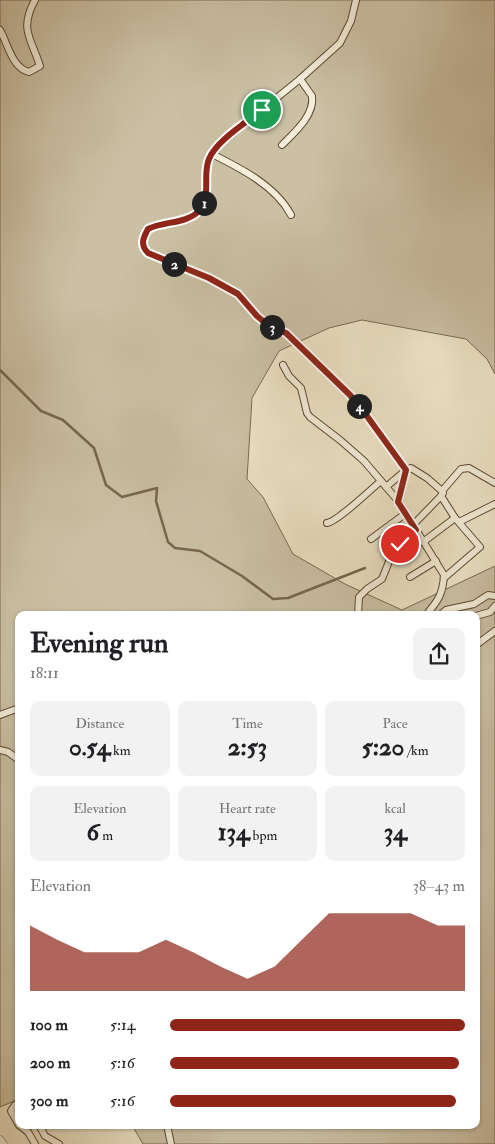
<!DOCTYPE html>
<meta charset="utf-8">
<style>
body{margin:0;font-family:"IM FELL Double Pica",serif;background:#f2f2f2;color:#202124;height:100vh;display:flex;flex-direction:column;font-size:19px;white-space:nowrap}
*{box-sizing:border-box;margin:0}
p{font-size:16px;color:#757577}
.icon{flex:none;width:28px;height:28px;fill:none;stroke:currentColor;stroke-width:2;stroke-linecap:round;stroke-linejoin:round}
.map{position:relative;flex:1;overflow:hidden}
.panel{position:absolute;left:15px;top:611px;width:465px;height:518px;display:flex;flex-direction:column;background:#fff;border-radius:10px;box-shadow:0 1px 4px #0004}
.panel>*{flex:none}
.pin{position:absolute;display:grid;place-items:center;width:42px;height:42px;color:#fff;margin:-21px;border:2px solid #fff;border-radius:50%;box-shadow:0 1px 5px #0007}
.km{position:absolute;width:25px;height:25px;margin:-12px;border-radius:50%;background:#222;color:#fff;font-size:14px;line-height:25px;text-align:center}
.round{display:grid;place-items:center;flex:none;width:52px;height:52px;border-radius:10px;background:#f2f2f2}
.overview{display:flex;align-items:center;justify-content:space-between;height:85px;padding:0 15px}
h1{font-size:28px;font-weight:700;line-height:38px}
.stats{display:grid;grid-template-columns:repeat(3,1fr);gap:8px;height:85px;padding:5px 15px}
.stats div{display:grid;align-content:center;border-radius:10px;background:#f2f2f2;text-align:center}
.stats b{font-size:25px;font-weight:700}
.stats small{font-size:14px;font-weight:400}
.stats p{font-size:14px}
.chart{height:140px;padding:10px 15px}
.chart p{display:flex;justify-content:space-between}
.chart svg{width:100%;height:90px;margin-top:5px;fill:#8f2418;opacity:.7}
ul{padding:0 15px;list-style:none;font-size:16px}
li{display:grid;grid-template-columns:80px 60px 1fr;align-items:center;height:38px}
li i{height:12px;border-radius:6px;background:#8f2418}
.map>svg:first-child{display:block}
</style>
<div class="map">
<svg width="495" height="1144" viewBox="0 0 495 1144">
<rect width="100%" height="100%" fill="#ece3c5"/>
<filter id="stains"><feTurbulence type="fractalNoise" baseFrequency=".004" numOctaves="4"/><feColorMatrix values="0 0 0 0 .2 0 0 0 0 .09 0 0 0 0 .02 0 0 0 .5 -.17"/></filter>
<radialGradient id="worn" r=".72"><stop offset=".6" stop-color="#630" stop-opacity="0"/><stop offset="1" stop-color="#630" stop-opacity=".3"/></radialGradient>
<path fill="#cbc0a4" stroke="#7b6a52" d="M 0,0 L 495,0 L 495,374 L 487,359 L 466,339 L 362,320 L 329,328 L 279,351 L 252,398 L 247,479 L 263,497 L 293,554 L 345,584 L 402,610 L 495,566 L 495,1144 L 143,1144 L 132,1125 L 476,1125 L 476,615 L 19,615 L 19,1099 L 0,1107 Z"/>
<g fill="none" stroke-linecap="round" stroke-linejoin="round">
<path stroke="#77674e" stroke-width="2.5" d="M 0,370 L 41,411 L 63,420 L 94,448 L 106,485 L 122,497 L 157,488 L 156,501 L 168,542 L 175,548 L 200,551 L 242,576 L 273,599 L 288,598 L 365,568"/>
<g stroke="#5b4831" stroke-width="8">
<g id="minor">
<path d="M 356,0 L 351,21 L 340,43 L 300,79 L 215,148 L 207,166 L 207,185 L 204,203 L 199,211 L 190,218 L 148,229 C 143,238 140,245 149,253 L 209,278 L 237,294 L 257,316 L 269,326 L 286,333 L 350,395 L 364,412 L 406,470 L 399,502 L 444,575 C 443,594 438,601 426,615"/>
<path d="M 0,30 C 8,44 12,68 29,72 L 40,66 C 31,38 19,29 35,0"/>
<path d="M 282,145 C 294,133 315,115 312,96 L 300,79"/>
<path d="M 212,154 C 240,168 276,186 291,215"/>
<path d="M 283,365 L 289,376 L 301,388 L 307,413 L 310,417 L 340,440 L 364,461 L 399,502"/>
<path d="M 386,487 L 406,470 L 411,468 L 427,478 L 442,491 L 443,493 L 441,496 L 413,525"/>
<path d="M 442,491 L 461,469 L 469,468 L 495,483"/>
<path d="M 441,496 L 455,518 L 480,547 L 444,578"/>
<path d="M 459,522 L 495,504"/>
<path d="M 327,523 C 337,522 370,490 381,481"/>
<path d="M 371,539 L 405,514"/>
<path d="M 423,542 L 455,518"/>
<path d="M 410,577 L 436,561"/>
<path d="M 358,615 L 359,597 L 367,589 L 382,579 L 392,554 L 400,544 L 416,530"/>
<path d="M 440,615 L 446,610 L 474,604 L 488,595 L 495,596"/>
<path d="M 476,616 L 490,612 L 495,606"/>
<path d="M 476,645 L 495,631"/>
<path d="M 0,715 L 19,708"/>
<path d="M 0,750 L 8,752 L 19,760"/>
<path d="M 19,1104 L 15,1105 L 11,1111 L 19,1125"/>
<path d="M 19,1125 L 28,1132 L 35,1144"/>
<path d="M 39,1125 L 45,1136 L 59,1144"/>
<path d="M 167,1125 L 171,1144"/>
</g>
</g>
<g stroke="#5b4831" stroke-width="9">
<path id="tertiary" d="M 0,1140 L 3,1144"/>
</g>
<use href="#minor" stroke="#f3edd9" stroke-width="6"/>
<use href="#tertiary" stroke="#f3edd9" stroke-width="8"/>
</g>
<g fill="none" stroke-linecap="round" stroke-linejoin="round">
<g stroke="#fff" stroke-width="10">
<path id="route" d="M 262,110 C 247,122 216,141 209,159 C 202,175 212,197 199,211 C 186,224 164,221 148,229 C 143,238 140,245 148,253 L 209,278 L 238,294 L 257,316 L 269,326 L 286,333 L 350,395 L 364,412 L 406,470 L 398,502 L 416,530 L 400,544"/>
</g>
<use href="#route" stroke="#8f2418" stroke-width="6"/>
</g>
<rect width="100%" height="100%" filter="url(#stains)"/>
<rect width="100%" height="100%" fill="url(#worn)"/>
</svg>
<div class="pin" style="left:262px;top:110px;background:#1e9e55"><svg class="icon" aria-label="arrive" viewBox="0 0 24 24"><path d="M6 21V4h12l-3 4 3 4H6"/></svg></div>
<div class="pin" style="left:400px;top:544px;background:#d93025"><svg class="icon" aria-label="check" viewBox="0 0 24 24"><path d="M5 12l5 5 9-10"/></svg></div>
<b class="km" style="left:204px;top:203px">1</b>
<b class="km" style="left:174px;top:264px">2</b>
<b class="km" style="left:272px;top:327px">3</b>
<b class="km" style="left:359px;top:406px">4</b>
<section class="panel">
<div class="overview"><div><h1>Evening run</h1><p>18:11</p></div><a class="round"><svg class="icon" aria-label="share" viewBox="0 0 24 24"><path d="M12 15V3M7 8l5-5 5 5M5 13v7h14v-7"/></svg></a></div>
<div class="stats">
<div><p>Distance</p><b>0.54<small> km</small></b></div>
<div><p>Time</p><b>2:53</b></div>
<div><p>Pace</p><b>5:20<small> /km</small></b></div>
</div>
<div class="stats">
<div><p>Elevation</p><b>6<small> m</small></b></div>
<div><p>Heart rate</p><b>134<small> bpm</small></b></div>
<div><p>kcal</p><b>34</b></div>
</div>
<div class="chart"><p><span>Elevation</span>38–43 m</p>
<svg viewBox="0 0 160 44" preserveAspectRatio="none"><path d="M0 44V12L10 19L20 25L30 25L40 25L50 19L60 25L70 32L80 38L90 32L100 19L110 6L120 6L130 6L140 6L150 12L160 12V44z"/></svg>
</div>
<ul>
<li><b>100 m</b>5:14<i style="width:100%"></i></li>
<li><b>200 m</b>5:16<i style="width:98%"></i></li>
<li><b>300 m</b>5:16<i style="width:97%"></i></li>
</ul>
</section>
</div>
